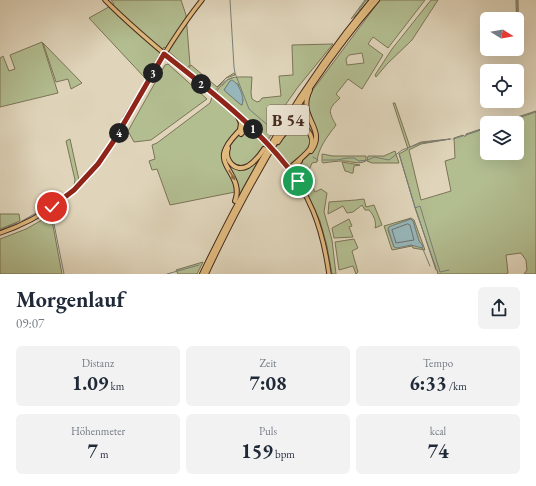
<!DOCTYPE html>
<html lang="de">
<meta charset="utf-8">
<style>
body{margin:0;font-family:"EB Garamond",serif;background:#f2f2f3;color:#1f2937;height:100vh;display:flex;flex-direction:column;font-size:15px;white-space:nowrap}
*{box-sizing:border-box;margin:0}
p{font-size:13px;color:#747a83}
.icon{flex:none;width:22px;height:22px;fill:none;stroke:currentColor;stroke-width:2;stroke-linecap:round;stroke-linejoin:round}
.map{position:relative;height:274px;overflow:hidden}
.side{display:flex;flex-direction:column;background:#fff;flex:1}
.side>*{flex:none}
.needle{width:26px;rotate:101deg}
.fabs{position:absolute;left:480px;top:12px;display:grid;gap:8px}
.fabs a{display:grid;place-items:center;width:44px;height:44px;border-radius:6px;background:#fff;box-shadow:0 4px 16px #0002;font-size:20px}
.pin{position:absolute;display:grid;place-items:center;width:34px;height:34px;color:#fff;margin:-17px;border:2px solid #fff;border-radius:50%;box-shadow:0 1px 4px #0007}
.km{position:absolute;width:20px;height:20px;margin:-10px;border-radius:50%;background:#222;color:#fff;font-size:11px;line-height:20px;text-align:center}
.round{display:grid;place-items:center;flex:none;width:42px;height:42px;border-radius:6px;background:#f2f2f3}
.headline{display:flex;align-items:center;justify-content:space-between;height:68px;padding:0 16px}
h1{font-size:22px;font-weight:700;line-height:30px}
.figures{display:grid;grid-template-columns:repeat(3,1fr);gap:6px;height:68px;padding:4px 16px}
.figures div{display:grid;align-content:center;border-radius:6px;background:#f2f2f3;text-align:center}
.figures b{font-size:20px;font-weight:700}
.figures small{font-size:11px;font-weight:400}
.figures p{font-size:11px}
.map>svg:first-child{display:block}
</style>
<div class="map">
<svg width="536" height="274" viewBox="0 0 536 274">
<rect width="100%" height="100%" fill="#e0d5bb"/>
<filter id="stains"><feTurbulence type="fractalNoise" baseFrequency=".005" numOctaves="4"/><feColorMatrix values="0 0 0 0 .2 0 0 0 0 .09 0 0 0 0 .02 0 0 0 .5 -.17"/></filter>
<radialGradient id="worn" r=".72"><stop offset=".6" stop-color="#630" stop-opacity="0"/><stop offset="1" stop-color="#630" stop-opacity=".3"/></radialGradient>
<g fill="#b2bd90" stroke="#7c7457" fill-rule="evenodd">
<path d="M 111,0 L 181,0 L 186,15 L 190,65 L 187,68 L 164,47 L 145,78 L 89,18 L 114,4 Z"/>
<path d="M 365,0 L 369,0 L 356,15 L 351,19 Z"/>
<path d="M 380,0 L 425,0 L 388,48 L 373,37 L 368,44 L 383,55 L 362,89 L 348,79 L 336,94 L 340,98 C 328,109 328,111 336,125 C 327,137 318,148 317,162 L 312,163 L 307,175 L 315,192 L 321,189 L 327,193 L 324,212 L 332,240 L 336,274 L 332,274 L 327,246 L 320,221 L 302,182 L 298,170 L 300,163 L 311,153 L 317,142 L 307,103 L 312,91 ZM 362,53 L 364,63 L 347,65 L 346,59 L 349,55 Z"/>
<path d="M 431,0 L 438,0 L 412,40 L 387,64 L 376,77 L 375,75 L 392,49 Z"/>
<path d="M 516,0 L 518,0 L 519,42 L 518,42 L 517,41 Z"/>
<path d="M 42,42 L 58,93 L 0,107 L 0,58 L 3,56 L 9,71 L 15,69 L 10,55 Z"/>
<path d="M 43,43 L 82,83 L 71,89 L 68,79 L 56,82 Z"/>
<path d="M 333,44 L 298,87 L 286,104 L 281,119 L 268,140 L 247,120 L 215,94 C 227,75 232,77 252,77 L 251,93 L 252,99 L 257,102 L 260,101 L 262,98 L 281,96 L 279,76 L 293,75 L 292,45 ZM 230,81 L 238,84 L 243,100 L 242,105 L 240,104 L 224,90 Z"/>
<path d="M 168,64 L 207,99 L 151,140 L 134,142 L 128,131 L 165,65 Z"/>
<path d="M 191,65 L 217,87 L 226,78 L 234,73 L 235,75 L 226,78 L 214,92 L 188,69 Z"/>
<path d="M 212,97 C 221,105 240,116 239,129 L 225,145 L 222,154 L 233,179 L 235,192 L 170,205 L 157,169 L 152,170 L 149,161 L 155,159 L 152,145 L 157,143 L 210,103 Z"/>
<path d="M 306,97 L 305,110 L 314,129 L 315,141 L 313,137 L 299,125 L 282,134 Z"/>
<path d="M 393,103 L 395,103 L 410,147 L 421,142 L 450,139 L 421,144 L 409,150 L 421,200 L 451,191 L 445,161 L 455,158 L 454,138 L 463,135 L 464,136 L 466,136 L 466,134 L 487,127 L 487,153 L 517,153 L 517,123 L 499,123 L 536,111 L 536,274 L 524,274 L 527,270 L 526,260 L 521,253 L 506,255 L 508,273 L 506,274 L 438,274 L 437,270 L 436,270 L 415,207 L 399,154 L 408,149 Z"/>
<path d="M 296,128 L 302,129 L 309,135 C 310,138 311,142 310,145 C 308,152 296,162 290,164 L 275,148 L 289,131 Z"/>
<path d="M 246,130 L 251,131 L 265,146 C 256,158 250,170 233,164 C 232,162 229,158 228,156 C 226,146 239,135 246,130 Z"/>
<path d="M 70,139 L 79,180 L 74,185 L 75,180 L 66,141 Z"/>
<path d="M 228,147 L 228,161 L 242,169 L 262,154 L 238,197 L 239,189 L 237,182 L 226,162 Z"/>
<path d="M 395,151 L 399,163 L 372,163 L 367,161 L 368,156 L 384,156 Z"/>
<path d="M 322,154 L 333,156 L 366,156 L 366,161 C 358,165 352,161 343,161 C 337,161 330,162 323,163 L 322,162 Z"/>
<path d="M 342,162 L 360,165 L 354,166 L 353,173 L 350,173 L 349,172 L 345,171 Z"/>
<path d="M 364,199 L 366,207 L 374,205 L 382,225 L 375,228 C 377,222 373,214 369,210 L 365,210 L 362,205 L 353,212 L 347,213 L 343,206 L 328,214 L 329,202 L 356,200 Z"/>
<path d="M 0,214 L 19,214 L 20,221 L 0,229 Z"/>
<path d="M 51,215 L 62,274 L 0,274 L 0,239 L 26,229 Z"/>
<path d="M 411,218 L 414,220 L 425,250 L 413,248 L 412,246 L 392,250 L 384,226 ZM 410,219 L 413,221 L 419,241 L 422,245 L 408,245 L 394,247 L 388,230 L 389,227 Z"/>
<path d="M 349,219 L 352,226 L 349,227 L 353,237 L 334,238 L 332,228 Z"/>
<path d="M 354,239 L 358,248 L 352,251 L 358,272 L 356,274 L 353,266 L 339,270 L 335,242 Z"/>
<path d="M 203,262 L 197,274 L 178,274 L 176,270 Z"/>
</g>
<g fill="#97b6b9" stroke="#777e7b">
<path d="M 232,80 C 239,83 245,98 242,105 L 240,104 L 224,90 L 230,81 Z"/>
<path d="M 411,219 L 413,221 L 419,241 L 423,246 L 422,248 L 411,245 L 397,248 L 394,247 L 388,228 L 391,226 Z"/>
</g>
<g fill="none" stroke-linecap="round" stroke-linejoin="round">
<path stroke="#6e706c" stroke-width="1" d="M 408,224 L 410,225 L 414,240 L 396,243 L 392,230 Z"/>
<g stroke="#777e7b" stroke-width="1">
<path d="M 230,0 L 234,67 L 235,73 L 249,109 L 271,128"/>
<path d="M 517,0 L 518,41"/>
<path d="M 359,10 L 366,0"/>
<path d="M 222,86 L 227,80 L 232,78"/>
<path d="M 123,117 L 156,63"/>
<path d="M 503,123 L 536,112"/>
<path d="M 466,135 L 487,128"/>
<path d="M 453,139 L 463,136"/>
<path d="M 399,153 L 415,208 L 420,206 L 440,272 L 449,270"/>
<path d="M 313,157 L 318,160"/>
<path d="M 323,160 L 337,160 L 347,158 L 354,158 L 359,161 L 368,160 L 374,157 L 389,160 L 402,150 L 421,143 L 451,139"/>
<path d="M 88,172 L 103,153 L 119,127"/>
<path d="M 54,202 L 72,188 L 85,175"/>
<path d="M 415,208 L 436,268"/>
<path d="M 52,214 L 64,274"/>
<path d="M 22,221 L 50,205"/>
<path d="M 0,230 L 17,223"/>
<path d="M 422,247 L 430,266"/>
<path d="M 167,274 L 199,265"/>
</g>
<g stroke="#462a1e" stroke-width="5.5">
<g id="major">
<path d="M 105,0 C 154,50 212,89 261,137"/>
<path d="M 279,156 C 310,194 322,225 329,274"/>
<path d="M 0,233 C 42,219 80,191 105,154 C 117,137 127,118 138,99 C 157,65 177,31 202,0"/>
</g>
</g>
<g stroke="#462a1e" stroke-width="6">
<g id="highway">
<path d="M 310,90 C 296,118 328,128 311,151"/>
<path d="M 238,116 L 241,123 L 240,130"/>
<path d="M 241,134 L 249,125"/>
<path d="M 278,142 C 281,137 285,131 291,128 C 304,121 317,136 310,149 C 305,156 295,163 289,169"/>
<path d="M 228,148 C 224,160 235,173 248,166 C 255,162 260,155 264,149"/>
<path d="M 298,165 L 296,173 L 301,186"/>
<path d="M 291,171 L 300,161"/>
<path d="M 235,201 C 244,177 216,166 226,148 C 230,139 240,130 247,123"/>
<path d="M 202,274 C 250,175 301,85 372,0"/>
<path d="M 206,274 C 252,176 306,82 377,0"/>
</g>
</g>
<use href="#major" stroke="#e0ba7e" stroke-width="3.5"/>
<use href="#highway" stroke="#e0ba7e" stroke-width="4"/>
<g stroke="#462a1e" stroke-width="5.5" stroke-linecap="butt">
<path id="major-bridge" d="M 261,137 L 279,156"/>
</g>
<use href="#major-bridge" stroke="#e0ba7e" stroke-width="3.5"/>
</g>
<defs><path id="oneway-solid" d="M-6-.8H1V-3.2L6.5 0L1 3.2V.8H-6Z"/></defs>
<use fill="#8b6b49" href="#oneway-solid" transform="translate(232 175) rotate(59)"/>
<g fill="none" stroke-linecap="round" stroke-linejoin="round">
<g stroke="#fff" stroke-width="8">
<path id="route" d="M 52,207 L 74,190 L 98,164 L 113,142 L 164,54 C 212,92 263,131 298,181"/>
</g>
<use href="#route" stroke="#8f2418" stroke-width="5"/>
</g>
<g text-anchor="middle" stroke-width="3" stroke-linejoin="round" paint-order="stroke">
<rect fill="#ebe4d3" stroke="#786254" stroke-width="1" x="267" y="105" width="42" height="30" rx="3"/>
<g font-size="17" font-weight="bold" fill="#462a1e">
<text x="288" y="126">B 54</text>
</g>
</g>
<rect width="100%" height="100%" filter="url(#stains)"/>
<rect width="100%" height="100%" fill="url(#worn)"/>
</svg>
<div class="fabs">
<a><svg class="needle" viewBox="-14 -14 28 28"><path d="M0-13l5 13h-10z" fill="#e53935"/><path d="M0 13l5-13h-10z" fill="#747a83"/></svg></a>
<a><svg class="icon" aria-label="locate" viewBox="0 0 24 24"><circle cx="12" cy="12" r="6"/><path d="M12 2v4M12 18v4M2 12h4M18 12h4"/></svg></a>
<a><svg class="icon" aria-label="layers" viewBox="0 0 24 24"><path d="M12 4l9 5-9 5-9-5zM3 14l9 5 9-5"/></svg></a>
</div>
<div class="pin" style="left:298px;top:181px;background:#1e9e55"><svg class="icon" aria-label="arrive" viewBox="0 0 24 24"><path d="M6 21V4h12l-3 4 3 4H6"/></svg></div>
<div class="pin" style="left:52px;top:207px;background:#d93025"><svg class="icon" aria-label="check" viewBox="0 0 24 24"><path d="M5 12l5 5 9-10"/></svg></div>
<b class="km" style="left:253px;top:129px">1</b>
<b class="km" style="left:201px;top:84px">2</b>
<b class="km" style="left:153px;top:73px">3</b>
<b class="km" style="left:119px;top:133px">4</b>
</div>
<section class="side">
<div class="headline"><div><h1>Morgenlauf</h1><p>09:07</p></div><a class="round"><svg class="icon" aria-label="share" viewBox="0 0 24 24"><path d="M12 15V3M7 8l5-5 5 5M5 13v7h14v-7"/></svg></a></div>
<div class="figures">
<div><p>Distanz</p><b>1.09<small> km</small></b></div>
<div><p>Zeit</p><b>7:08</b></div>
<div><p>Tempo</p><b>6:33<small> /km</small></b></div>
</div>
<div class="figures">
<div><p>Höhenmeter</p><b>7<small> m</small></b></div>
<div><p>Puls</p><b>159<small> bpm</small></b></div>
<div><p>kcal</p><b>74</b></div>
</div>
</section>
